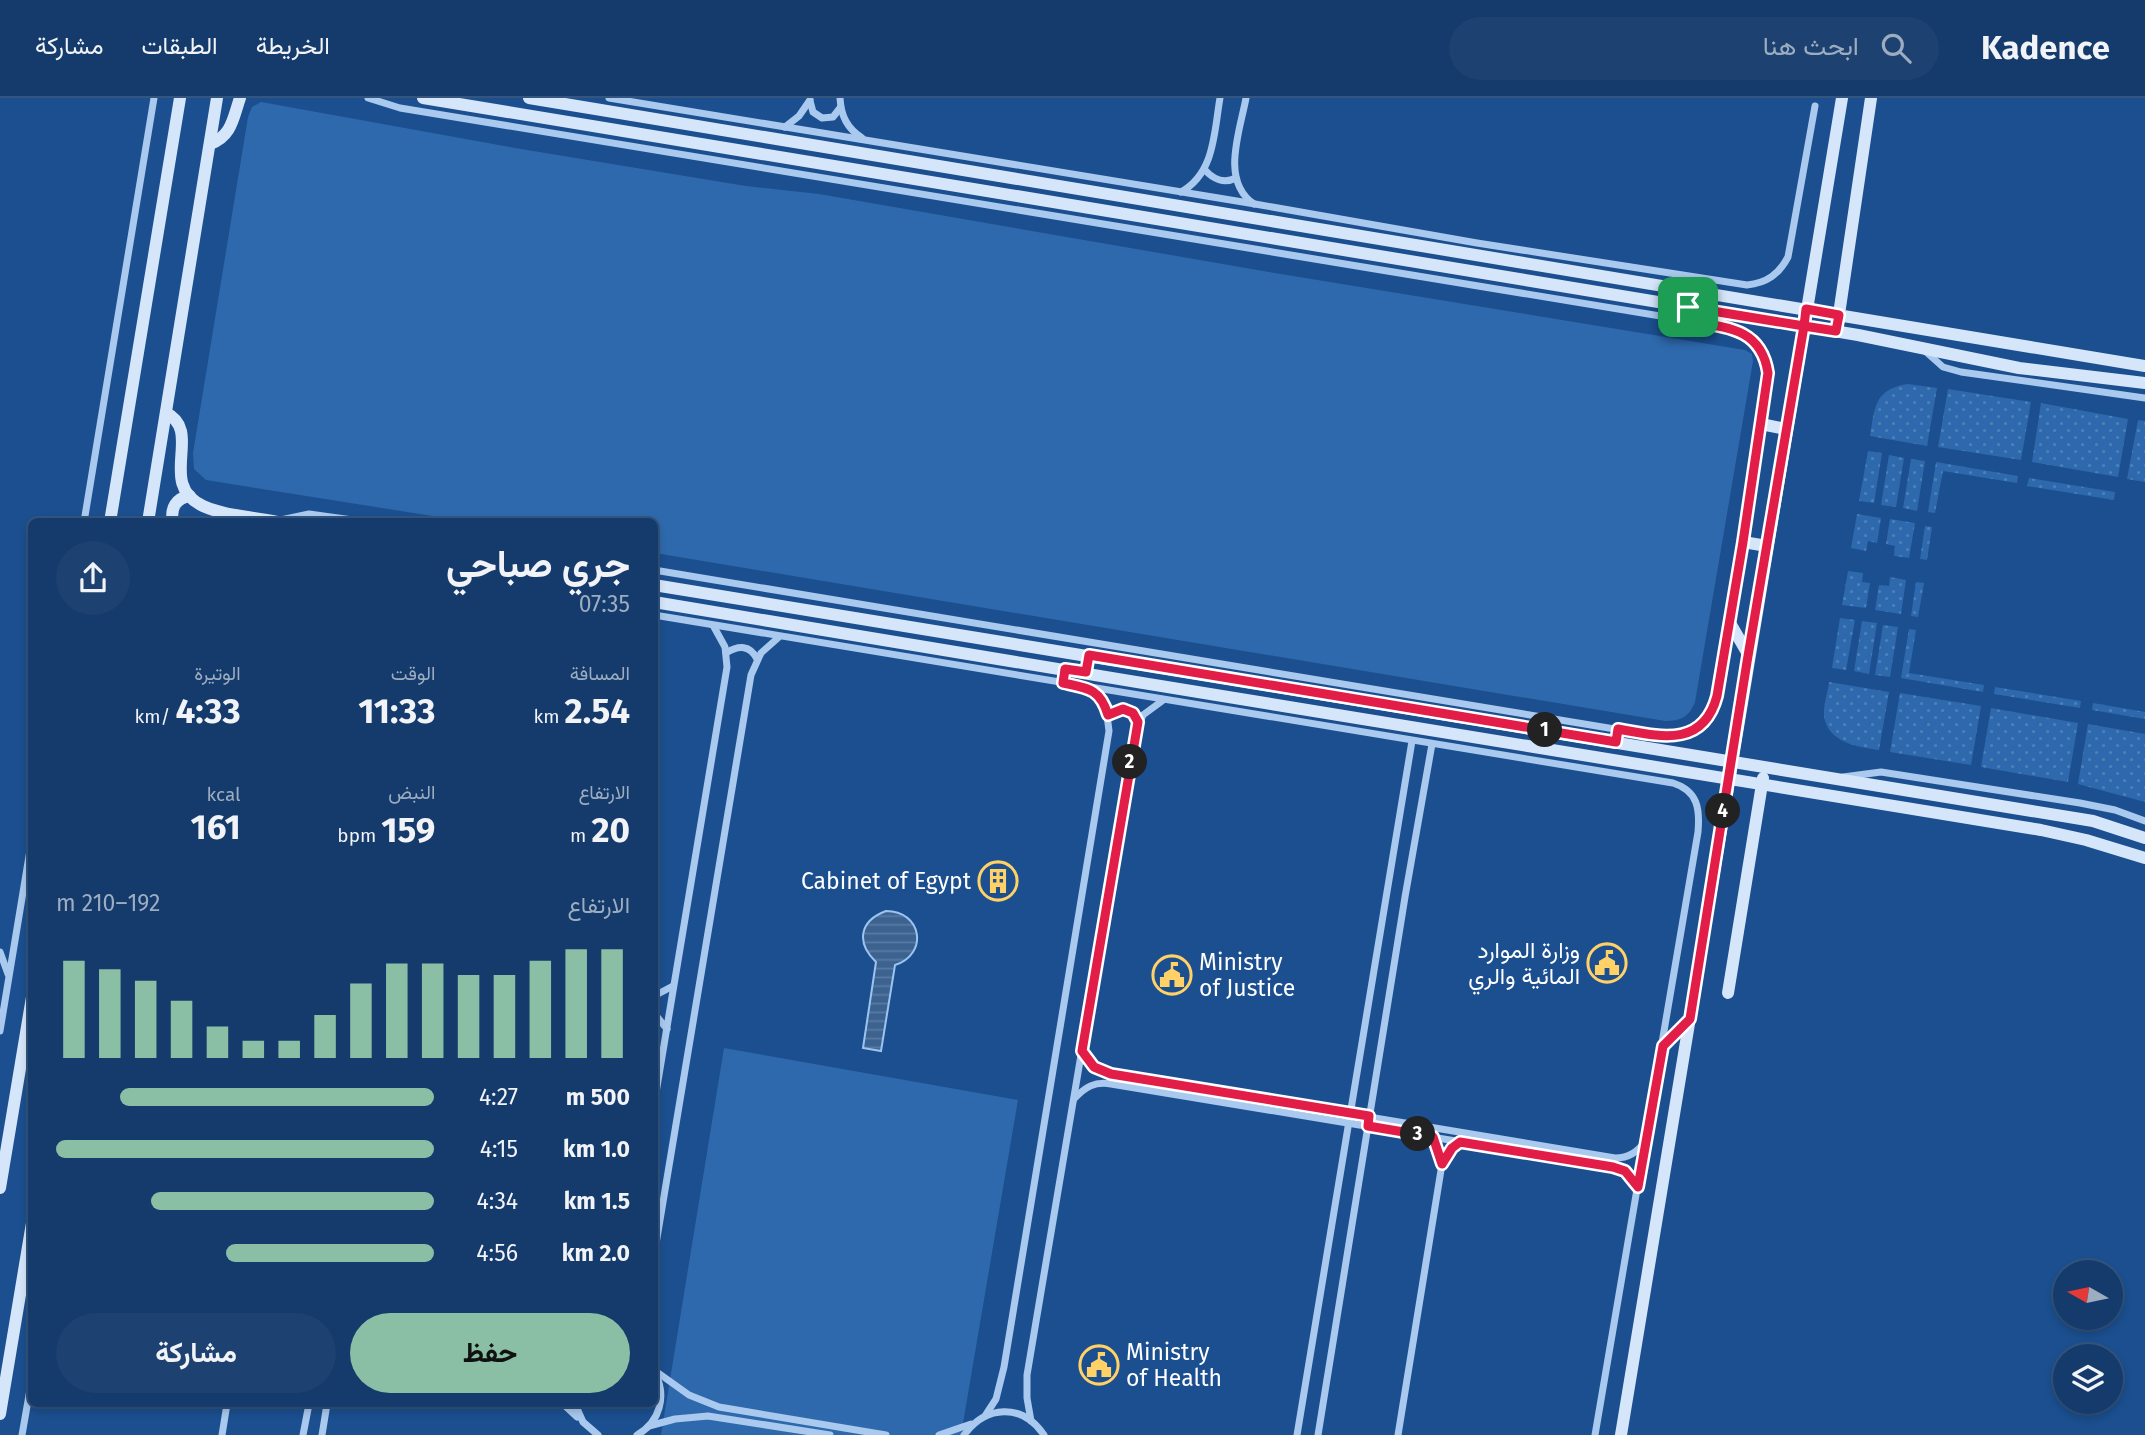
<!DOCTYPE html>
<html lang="ar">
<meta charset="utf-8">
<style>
body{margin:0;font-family:"Fira Sans",Vazirmatn,sans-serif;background:#1d4271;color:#f1f3f6;direction:rtl;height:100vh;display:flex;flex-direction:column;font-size:26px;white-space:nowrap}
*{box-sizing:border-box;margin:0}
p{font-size:23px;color:#9dadc1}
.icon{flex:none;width:38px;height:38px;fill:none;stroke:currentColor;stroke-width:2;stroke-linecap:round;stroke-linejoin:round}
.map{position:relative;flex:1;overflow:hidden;direction:ltr}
.panel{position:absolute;left:28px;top:420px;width:630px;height:889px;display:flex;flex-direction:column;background:#143b6b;border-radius:10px;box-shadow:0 4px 10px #0003,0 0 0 2px #33557e;direction:rtl}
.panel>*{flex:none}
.needle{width:46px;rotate:279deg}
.controls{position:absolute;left:2053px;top:1162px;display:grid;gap:14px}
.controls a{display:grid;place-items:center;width:70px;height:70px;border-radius:50%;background:#143b6b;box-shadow:0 4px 10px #0003,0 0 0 2px #33557e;font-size:35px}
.pin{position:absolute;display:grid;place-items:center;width:60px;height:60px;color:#fff;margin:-30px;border-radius:14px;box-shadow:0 4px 10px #0006}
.km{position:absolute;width:35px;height:35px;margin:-18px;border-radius:50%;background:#222;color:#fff;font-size:19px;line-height:35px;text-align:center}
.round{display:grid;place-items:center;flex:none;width:74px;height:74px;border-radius:37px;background:#1d4271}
.overview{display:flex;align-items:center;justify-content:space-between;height:119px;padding:0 28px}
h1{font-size:38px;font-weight:700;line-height:52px}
.figures{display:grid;grid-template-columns:repeat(3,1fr);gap:10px;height:119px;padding:7px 28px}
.figures div{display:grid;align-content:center}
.figures b{font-size:35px;font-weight:700}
.figures small{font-size:19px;font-weight:400}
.figures p{font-size:19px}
.chart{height:196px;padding:14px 28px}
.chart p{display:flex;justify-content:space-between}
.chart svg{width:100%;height:126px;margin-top:7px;stroke:#8abfa5;stroke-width:6}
.cta{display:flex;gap:14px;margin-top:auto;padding:14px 28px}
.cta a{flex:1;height:80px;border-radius:42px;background:#8abfa5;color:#111;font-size:28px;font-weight:700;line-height:80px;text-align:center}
.cta a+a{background:#1d4271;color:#f1f3f6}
ul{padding:0 28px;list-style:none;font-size:23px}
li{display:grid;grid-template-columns:112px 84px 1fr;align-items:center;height:52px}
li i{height:18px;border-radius:9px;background:#8abfa5}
header{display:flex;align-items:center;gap:42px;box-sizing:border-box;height:98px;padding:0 35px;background:#143b6b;border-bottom:2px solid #33557e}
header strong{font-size:33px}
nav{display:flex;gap:38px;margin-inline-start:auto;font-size:24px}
.search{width:490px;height:63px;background:#1d4271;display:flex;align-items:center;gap:18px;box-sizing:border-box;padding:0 24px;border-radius:38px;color:#9dadc1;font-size:26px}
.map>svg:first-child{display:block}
</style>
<header>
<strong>Kadence</strong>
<div class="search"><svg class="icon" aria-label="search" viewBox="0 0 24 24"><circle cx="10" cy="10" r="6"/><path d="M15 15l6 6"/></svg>ابحث هنا</div>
<nav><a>الخريطة</a><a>الطبقات</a><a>مشاركة</a></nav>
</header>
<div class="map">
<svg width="2145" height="1337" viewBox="0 0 2145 1337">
<defs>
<pattern id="grass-dots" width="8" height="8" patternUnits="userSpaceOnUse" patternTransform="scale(1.75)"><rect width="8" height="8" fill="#2e69ad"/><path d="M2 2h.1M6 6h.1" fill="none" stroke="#4d80b9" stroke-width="1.8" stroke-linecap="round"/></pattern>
<pattern id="water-rules" width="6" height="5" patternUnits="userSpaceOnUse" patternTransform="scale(1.75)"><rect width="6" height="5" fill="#3c6290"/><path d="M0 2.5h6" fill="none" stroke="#597aa1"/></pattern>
</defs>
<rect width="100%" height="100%" fill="#1b4f8f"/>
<g fill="url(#grass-dots)">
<path d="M 1908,286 L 1937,290 L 1927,348 L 1870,338 C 1875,309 1874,291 1908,286 Z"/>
<path d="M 1948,291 L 2031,304 L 2021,362 L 1938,349 Z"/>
<path d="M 2041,305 L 2128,321 L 2118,379 L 2032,364 Z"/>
<path d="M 2138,322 L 2145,323 L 2145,384 L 2127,381 Z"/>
<path d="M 1868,353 L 1882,355 L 1874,405 L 1859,403 Z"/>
<path d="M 1889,357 L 1904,360 L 1896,409 L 1881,407 Z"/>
<path d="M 1911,361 L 1925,363 L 1917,413 L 1903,410 Z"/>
<path d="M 1936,364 L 2018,378 L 2017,385 L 1943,373 L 1935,415 L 1928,414 Z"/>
<path d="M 2029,380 L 2115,394 L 2114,402 L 2027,388 Z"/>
<path d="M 1857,416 L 1881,420 L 1877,445 L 1868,443 L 1866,453 L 1851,450 Z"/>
<path d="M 1890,421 L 1915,425 L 1909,460 L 1894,458 L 1895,448 L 1886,446 Z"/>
<path d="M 1925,428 L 1932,429 L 1927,462 L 1920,461 Z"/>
<path d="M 1848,473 L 1863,475 L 1862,484 L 1870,485 L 1866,510 L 1842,507 Z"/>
<path d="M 1890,479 L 1906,482 L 1901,516 L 1875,512 L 1879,487 L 1889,488 Z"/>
<path d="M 1916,484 L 1924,485 L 1918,519 L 1911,518 Z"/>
<path d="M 1840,520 L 1855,522 L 1846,572 L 1832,570 Z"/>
<path d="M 1862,523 L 1877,525 L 1869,576 L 1854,573 Z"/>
<path d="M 1883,527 L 1898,529 L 1890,579 L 1875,577 Z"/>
<path d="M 1909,531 L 1916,532 L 1909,575 L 1984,587 L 1983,594 L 1901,580 Z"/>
<path d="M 1829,584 L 1889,594 L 1879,652 C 1858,649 1828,645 1824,618 C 1823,608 1828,594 1829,584 Z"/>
<path d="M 1995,589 L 2081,603 L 2080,610 L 1994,596 Z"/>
<path d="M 1900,595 L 1981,608 L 1971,667 L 1890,654 Z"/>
<path d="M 2093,605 L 2145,614 L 2145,621 L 2092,612 Z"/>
<path d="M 1991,610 L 2078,625 L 2068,684 L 1981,669 Z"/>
<path d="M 2088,626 L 2145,636 L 2145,704 L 2078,686 Z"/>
</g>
<g fill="#2e69ad">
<path d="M 261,4 L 521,51 L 746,88 L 819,96 L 1269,174 L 1745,252 L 1752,256 L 1753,263 L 1695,604 C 1689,619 1681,623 1665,623 L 655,455 L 654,424 L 464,423 L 206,382 L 194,371 L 193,355 L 248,19 L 252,9 Z"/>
<path d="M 724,950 L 1018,1002 L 961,1337 L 661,1337 Z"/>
</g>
<path fill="url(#water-rules)" stroke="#9cc4f0" stroke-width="2" d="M 886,813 C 922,813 929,856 895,867 L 881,953 L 863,950 L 876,864 C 856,845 859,823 886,813 Z"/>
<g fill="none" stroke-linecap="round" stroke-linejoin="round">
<g stroke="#a9c9ee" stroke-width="7">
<path d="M 368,0 L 400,10 L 1727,229 C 1753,235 1768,255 1768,282 L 1717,598 C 1708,630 1682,642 1651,637 L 654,472"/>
<path d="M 609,0 L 1255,106 L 1477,145 L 1747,187 C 1767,185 1779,176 1788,159 L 1815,8"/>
<path d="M 840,0 C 841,18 847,30 862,40"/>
<path d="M 1246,0 C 1240,33 1220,83 1254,106"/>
<path d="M 810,3 L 813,14 L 822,20 L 833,19 L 840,10"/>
<path d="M 785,29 L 799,18 L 810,2"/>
<path d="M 1205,72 C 1213,81 1224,86 1236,80"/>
<path d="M 1181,94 C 1215,75 1214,34 1220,0"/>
<path d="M 1925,253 L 1943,269 L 1961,274 L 2145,300"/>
<path d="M 276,423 L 309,416 L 367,424"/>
<path d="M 84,424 L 154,0"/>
<path d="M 654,517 L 1673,685 C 1698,693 1700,711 1698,734 L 1595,1337"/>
<path d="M 726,555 C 739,547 750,547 757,561"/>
<path d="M 1108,617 L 1123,611 L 1133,615 L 1138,624"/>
<path d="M 1843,679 L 1881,674 L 2080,705 L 2115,712 L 2145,723"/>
<path d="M 0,854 L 8,876"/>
<path d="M 654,898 L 673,888"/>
<path d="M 654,915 L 667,931"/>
<path d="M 0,933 L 32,740"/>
<path d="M 1082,953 L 1094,969 L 1105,975 L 1615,1060 C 1629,1060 1637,1054 1646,1043"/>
<path d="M 1074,1001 C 1085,989 1095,983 1111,986 L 1613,1069 L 1625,1073 L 1638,1089"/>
<path d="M 654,1007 L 727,569 L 725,549 L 714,529"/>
<path d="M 1433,1039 L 1442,1065"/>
<path d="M 654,1158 L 751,577 L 761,555 L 779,539"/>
<path d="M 654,1272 L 689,1297 L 719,1309 L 886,1337"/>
<path d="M 563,1306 L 577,1319"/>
<path d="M 575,1306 L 583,1324 L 598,1337"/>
<path d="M 985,1318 L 996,1301 L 1004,1269 L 1109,633 L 1106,609 L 1091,591"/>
<path d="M 1031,1323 L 1027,1300 L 1027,1277 L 1135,637 L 1143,617 L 1162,603"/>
<path d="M 649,1328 L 675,1321 L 708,1318 L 830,1337"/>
<path d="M 22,1337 L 32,1280"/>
<path d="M 222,1337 L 227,1306"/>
<path d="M 303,1337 L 309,1306"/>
<path d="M 322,1337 L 327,1306"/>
<path d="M 637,1337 C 660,1324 667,1298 655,1275"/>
<path d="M 939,1337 L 971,1326"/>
<path d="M 964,1337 C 986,1307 1022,1305 1044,1337"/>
<path d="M 1297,1337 L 1412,643"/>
<path d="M 1318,1337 L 1405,799 L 1432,646"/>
<path d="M 1398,1337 L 1442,1066 L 1452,1050 L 1460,1044"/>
</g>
<g stroke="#d6e6fa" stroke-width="12">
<path d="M 423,0 L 1858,237 L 2019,270 L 2145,285"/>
<path d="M 529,0 L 2145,268"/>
<path d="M 210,46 C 232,38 233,20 240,0"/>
<path d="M 1838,223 L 1871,0"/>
<path d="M 166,315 C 204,333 156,386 203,408 C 225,418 255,419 278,424"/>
<path d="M 1761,326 L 1786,331"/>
<path d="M 110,424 L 180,0"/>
<path d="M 148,424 L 217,0"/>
<path d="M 173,424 C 170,410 176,400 190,398"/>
<path d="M 1743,444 L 1767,448"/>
<path d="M 654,487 L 2093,723 L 2145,740"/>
<path d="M 654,504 C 1116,582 1579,655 2041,732 L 2086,742 L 2145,760"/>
<path d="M 1730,525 L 1748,556"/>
<path d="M 1728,895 L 1763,680"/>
<path d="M 1663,949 L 1690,921"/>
<path d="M 0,1090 L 32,899"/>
<path d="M 0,1316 L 32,1125"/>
<path d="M 1621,1337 L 1842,0"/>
</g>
</g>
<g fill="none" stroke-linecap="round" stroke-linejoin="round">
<g stroke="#fff" stroke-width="14">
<path id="route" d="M 1688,209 L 1685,223 C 1723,229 1761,228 1768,275 L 1743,444 L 1717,598 C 1703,651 1658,638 1618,631 L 1616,644 L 1089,557 L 1086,574 L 1065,571 L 1063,585 C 1087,590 1100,590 1108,617 L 1123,611 L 1133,615 L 1138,624 L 1082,953 L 1094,969 L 1111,976 L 1369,1018 L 1368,1028 L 1433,1039 L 1442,1066 L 1452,1050 L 1460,1044 L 1613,1069 L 1625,1073 L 1638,1089 L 1663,948 L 1690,921 L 1747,564 L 1804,228 L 1836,233 L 1839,217 L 1806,211 L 1804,228 L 1688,209"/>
</g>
<use href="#route" stroke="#e11d48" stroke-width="9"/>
</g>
<defs>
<g id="building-ring" transform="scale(2.0125)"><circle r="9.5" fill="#1b4f8f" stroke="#ffd166" stroke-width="1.5"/><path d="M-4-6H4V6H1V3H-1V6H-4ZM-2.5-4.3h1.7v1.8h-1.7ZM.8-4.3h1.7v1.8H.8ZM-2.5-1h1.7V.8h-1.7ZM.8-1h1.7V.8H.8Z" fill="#ffd166"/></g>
<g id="civic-ring" transform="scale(2.0125)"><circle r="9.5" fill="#1b4f8f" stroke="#ffd166" stroke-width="1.5"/><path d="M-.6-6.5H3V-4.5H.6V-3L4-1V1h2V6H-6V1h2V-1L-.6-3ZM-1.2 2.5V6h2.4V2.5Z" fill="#ffd166"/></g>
</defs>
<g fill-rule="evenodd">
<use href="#building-ring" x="998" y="783"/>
<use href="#civic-ring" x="1607" y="865"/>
<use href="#civic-ring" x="1172" y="877"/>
<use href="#civic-ring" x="1099" y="1267"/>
</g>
<g text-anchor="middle" stroke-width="6" stroke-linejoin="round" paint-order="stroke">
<g font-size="23" fill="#fff" stroke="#1b4f8f" text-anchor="end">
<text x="971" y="791">Cabinet of Egypt</text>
<text x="1580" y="860">وزارة الموارد<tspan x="1580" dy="26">المائية والري</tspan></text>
<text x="1199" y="872" text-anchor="start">Ministry<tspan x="1199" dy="26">of Justice</tspan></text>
<text x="1126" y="1262" text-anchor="start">Ministry<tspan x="1126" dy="26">of Health</tspan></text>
</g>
</g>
</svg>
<div class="controls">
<a><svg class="needle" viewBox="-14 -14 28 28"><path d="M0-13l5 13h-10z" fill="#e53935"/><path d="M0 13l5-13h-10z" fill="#9dadc1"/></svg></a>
<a><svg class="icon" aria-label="layers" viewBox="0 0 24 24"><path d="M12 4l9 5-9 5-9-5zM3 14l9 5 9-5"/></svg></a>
</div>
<div class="pin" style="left:1688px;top:209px;background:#1e9e55"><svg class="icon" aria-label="arrive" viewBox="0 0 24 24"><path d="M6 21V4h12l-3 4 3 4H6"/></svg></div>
<b class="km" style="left:1545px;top:632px">1</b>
<b class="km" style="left:1130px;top:664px">2</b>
<b class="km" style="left:1418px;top:1036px">3</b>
<b class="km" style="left:1723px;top:713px">4</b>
<section class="panel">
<div class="overview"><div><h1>جري صباحي</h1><p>07:35</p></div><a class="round"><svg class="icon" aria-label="share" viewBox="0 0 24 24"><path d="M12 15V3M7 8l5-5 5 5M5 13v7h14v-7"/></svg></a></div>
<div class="figures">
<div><p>المسافة</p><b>2.54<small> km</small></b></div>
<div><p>الوقت</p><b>11:33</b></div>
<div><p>الوتيرة</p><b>4:33<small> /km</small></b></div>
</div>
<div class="figures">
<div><p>الارتفاع</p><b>20<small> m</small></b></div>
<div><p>النبض</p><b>159<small> bpm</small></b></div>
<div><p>kcal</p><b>161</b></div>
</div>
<div class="chart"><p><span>الارتفاع</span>192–210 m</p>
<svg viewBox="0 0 160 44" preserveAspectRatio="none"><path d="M5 44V10M15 44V13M25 44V17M35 44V24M45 44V33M55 44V38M65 44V38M75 44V29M85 44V18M95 44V11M105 44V11M115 44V15M125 44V15M135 44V10M145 44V6M155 44V6"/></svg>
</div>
<ul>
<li><b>500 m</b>4:27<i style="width:83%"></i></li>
<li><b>1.0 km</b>4:15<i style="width:100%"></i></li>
<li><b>1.5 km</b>4:34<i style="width:75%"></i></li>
<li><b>2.0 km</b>4:56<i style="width:55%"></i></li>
</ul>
<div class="cta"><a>حفظ</a><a>مشاركة</a></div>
</section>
</div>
